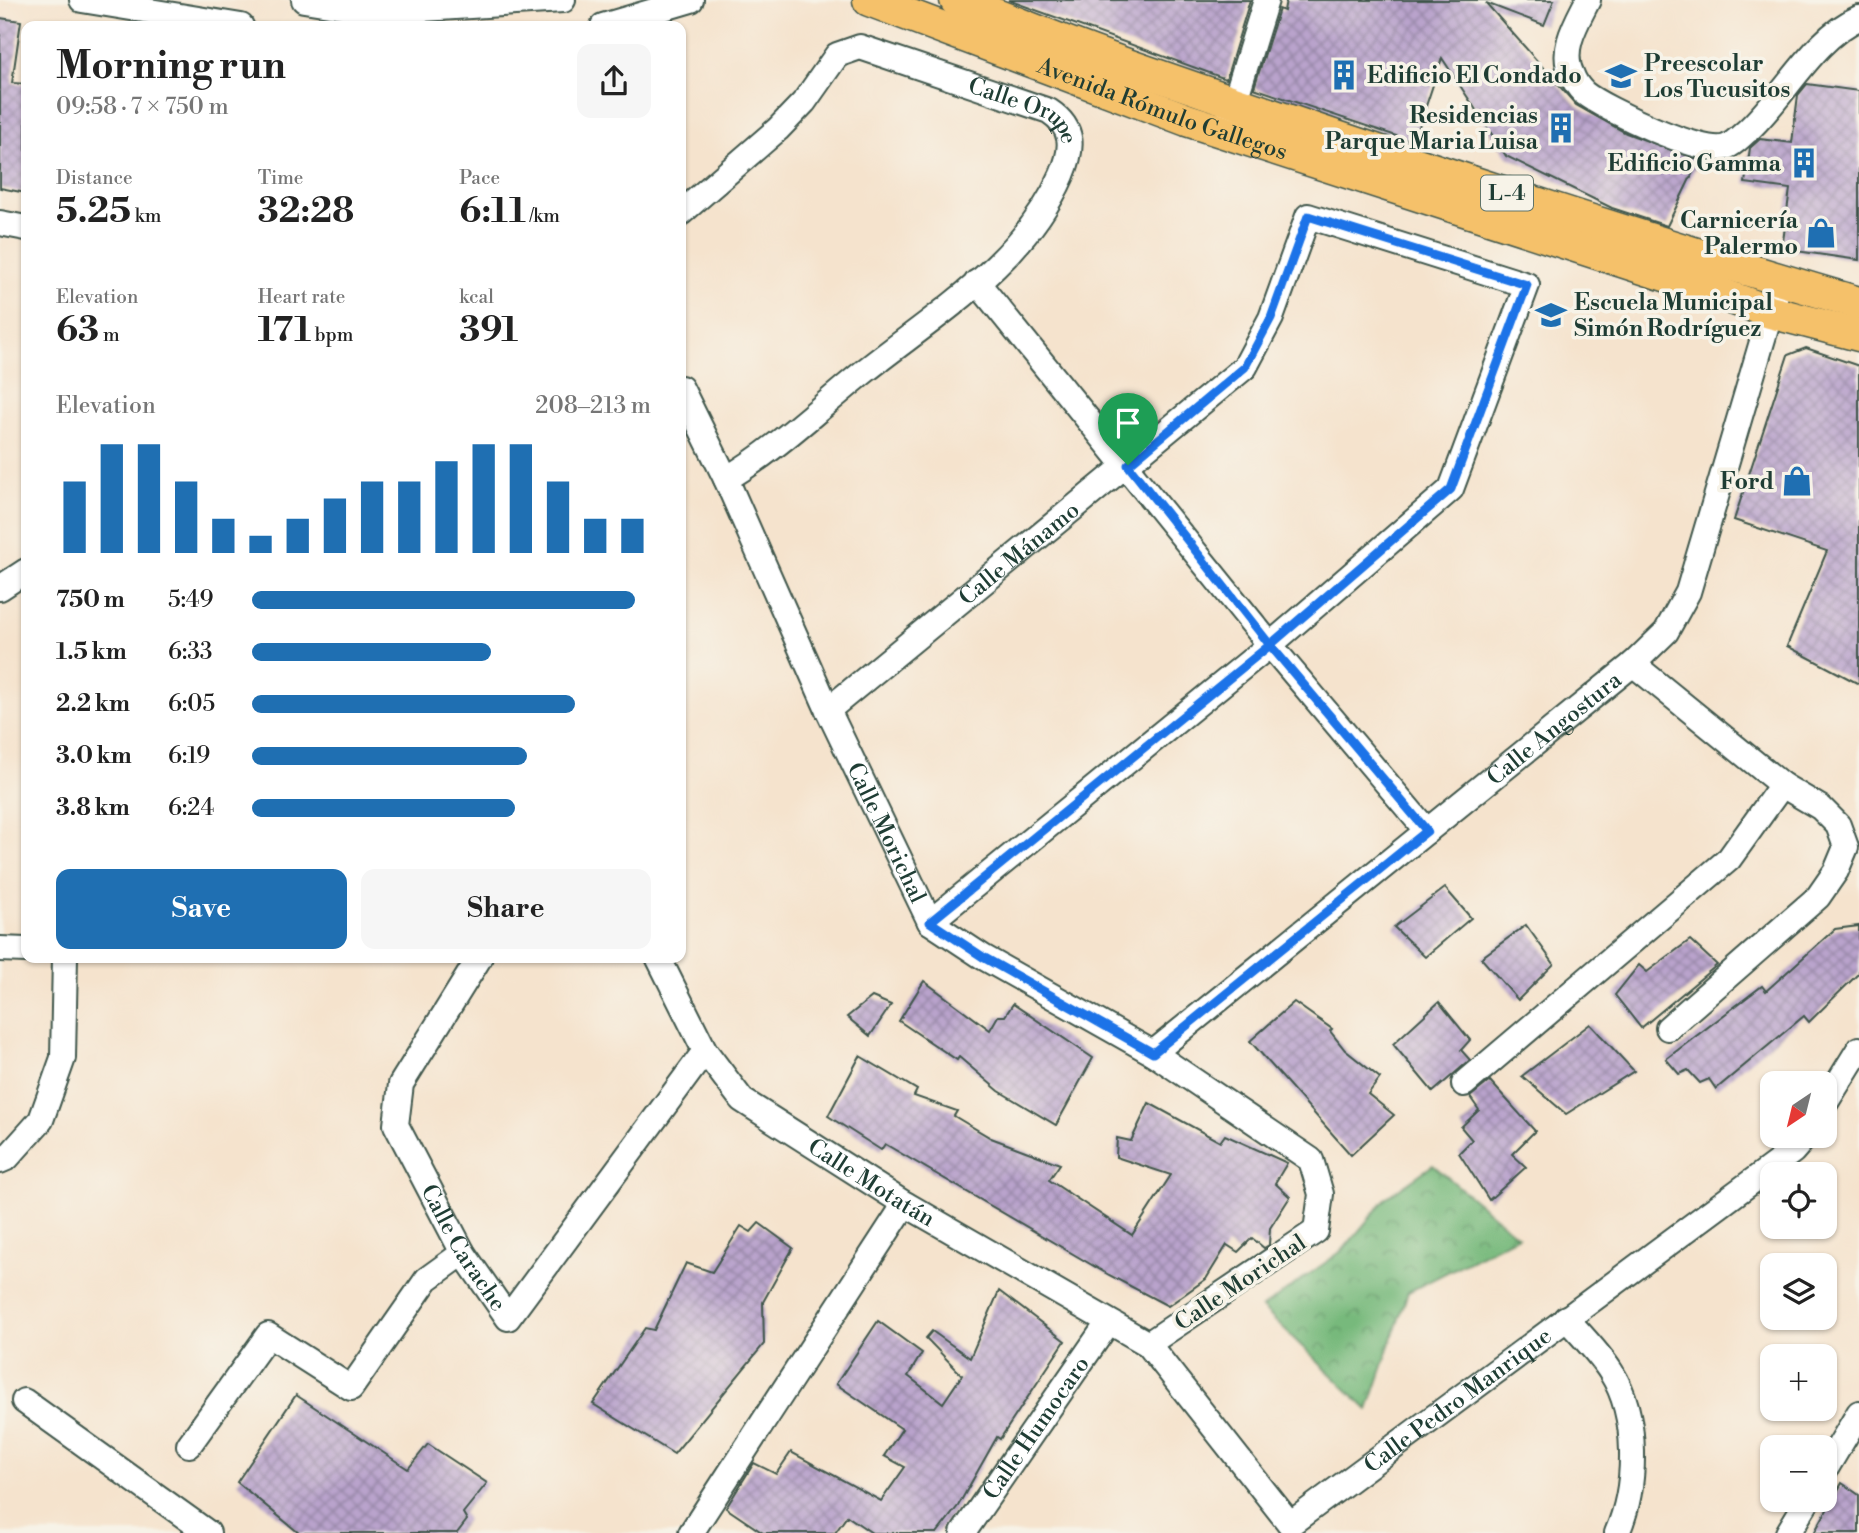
<!DOCTYPE html>
<meta charset="utf-8">
<style>
body{margin:0;font-family:"Libre Bodoni",serif;background:#f6f6f6;color:#222;height:100vh;display:flex;flex-direction:column;font-size:26px;white-space:nowrap}
*{box-sizing:border-box;margin:0}
p{font-size:23px;color:#767676}
.icon{flex:none;width:38px;height:38px;fill:none;stroke:currentColor;stroke-width:2;stroke-linecap:round;stroke-linejoin:round}
.map{position:relative;flex:1;overflow:hidden}
.details{position:absolute;left:21px;top:21px;width:665px;height:942px;display:flex;flex-direction:column;background:#fff;border-radius:14px;box-shadow:0 2px 5px #0004}
.details>*{flex:none}
.needle{width:46px;rotate:215deg}
.buttons{position:absolute;left:1760px;top:1071px;display:grid;gap:14px}
.buttons a{display:grid;place-items:center;width:77px;height:77px;border-radius:14px;background:#fff;box-shadow:0 2px 5px #0004;font-size:35px}
.pin{position:absolute;display:grid;place-items:center;width:60px;height:60px;color:#fff;margin:-72px -30px;border-radius:50% 50% 50% 0;rotate:-45deg;box-shadow:0 0 7px #0007}
.pin .icon{rotate:45deg}
.round{display:grid;place-items:center;flex:none;width:74px;height:74px;border-radius:14px;background:#f6f6f6}
.summary{display:flex;align-items:center;justify-content:space-between;height:119px;padding:0 35px}
h1{font-size:38px;font-weight:700;line-height:52px}
.stats{display:grid;grid-template-columns:repeat(3,1fr);gap:10px;height:119px;padding:7px 35px}
.stats div{display:grid;align-content:center}
.stats b{font-size:35px;font-weight:700}
.stats small{font-size:19px;font-weight:400}
.stats p{font-size:19px}
.chart{height:196px;padding:14px 35px}
.chart p{display:flex;justify-content:space-between}
.chart svg{width:100%;height:126px;margin-top:7px;stroke:#1f6fb2;stroke-width:6}
.cta{display:flex;gap:14px;margin-top:auto;padding:14px 35px}
.cta a{flex:1;height:80px;border-radius:14px;background:#1f6fb2;color:#fff;font-size:28px;font-weight:700;line-height:80px;text-align:center}
.cta a+a{background:#f6f6f6;color:#222}
ul{padding:0 35px;list-style:none;font-size:23px}
li{display:grid;grid-template-columns:112px 84px 1fr;align-items:center;height:52px}
li i{height:18px;border-radius:9px;background:#1f6fb2}
.map>svg:first-child{display:block}
</style>
<div class="map">
<svg width="1859" height="1533" viewBox="0 0 1859 1533">
<defs>
<pattern id="forest-crowns" width="20" height="18" patternUnits="userSpaceOnUse" patternTransform="scale(1.75)"><rect width="20" height="18" fill="#77b97c"/><path d="M2 6a3 3 0 1 1 6 0M12 15a3 3 0 1 1 6 0" fill="none" stroke="#619866"/></pattern>
<pattern id="building-cross-hatch" width="8" height="8" patternUnits="userSpaceOnUse" patternTransform="scale(1.75)"><rect width="8" height="8" fill="#b9a3cc"/><path d="M0 0l8 8M0 8l8-8" fill="none" stroke="#9686a6"/></pattern>
</defs>
<rect width="100%" height="100%" fill="#f7f3e8"/>
<filter id="ink" filterUnits="userSpaceOnUse"><feTurbulence type="fractalNoise" baseFrequency=".0143" numOctaves="2"/><feDisplacementMap in="SourceGraphic" scale="14" xChannelSelector="R" yChannelSelector="G"/><feConvolveMatrix kernelMatrix="1 2 1 2 8 2 1 2 1" color-interpolation-filters="sRGB"/></filter>
<filter id="wash" filterUnits="userSpaceOnUse"><feTurbulence type="fractalNoise" baseFrequency=".00686" numOctaves="4" result="noise"/><feDisplacementMap in="SourceGraphic" scale="28" xChannelSelector="R" yChannelSelector="G"/><feGaussianBlur stdDeviation="1.57" result="paint"/><feColorMatrix in="noise" values="0 0 0 0 0 0 0 0 0 0 0 0 0 0 0 0 0 1.4 0 .05"/><feComposite in="paint" operator="in"/></filter>
<g filter="url(#wash)">
<rect width="100%" height="100%" fill="#f5e3cd"/>
<path fill="url(#forest-crowns)" stroke="#4b7b58" stroke-width="2" d="M 1433,1165 L 1518,1236 L 1408,1292 L 1368,1410 L 1262,1308 L 1343,1250 L 1387,1197 Z"/>
<g id="blocks">
<g fill="url(#building-cross-hatch)">
<path d="M 1008,0 L 1250,0 L 1226,79 Z"/>
<path d="M 1286,0 L 1554,0 L 1544,25 L 1486,3 L 1576,105 L 1626,133 L 1699,160 L 1667,226 L 1612,208 L 1506,156 L 1442,58 L 1414,142 L 1254,88 L 1279,9 L 1284,11 Z"/>
<path d="M 0,18 L 21,21 L 12,83 L 26,84 L 26,193 L 0,188 Z"/>
<path d="M 1807,84 L 1859,91 L 1859,260 L 1782,249 L 1790,189 L 1745,183 L 1750,148 L 1760,139 L 1792,143 L 1798,95 Z"/>
<path d="M 1806,348 L 1859,366 L 1859,684 L 1787,646 L 1827,551 L 1734,520 L 1788,355 Z"/>
<path d="M 1445,888 L 1471,918 L 1425,957 L 1394,927 Z"/>
<path d="M 1526,925 L 1554,964 L 1518,1000 L 1481,958 Z"/>
<path d="M 1859,926 L 1859,973 L 1809,1022 L 1804,1016 L 1716,1089 L 1709,1079 L 1700,1083 L 1688,1070 L 1679,1074 L 1666,1059 L 1762,986 L 1766,991 L 1835,929 Z"/>
<path d="M 1690,940 L 1717,965 L 1641,1028 L 1615,995 L 1639,965 L 1647,972 Z"/>
<path d="M 924,981 L 990,1030 L 998,1016 L 1005,1016 L 1013,1004 L 1093,1058 L 1056,1125 L 999,1091 L 959,1057 L 957,1060 L 899,1021 Z"/>
<path d="M 872,997 L 891,1005 L 870,1036 L 847,1017 Z"/>
<path d="M 1294,1002 L 1332,1029 L 1330,1031 L 1345,1050 L 1380,1078 L 1368,1094 L 1394,1115 L 1351,1155 L 1250,1041 Z"/>
<path d="M 1439,1002 L 1470,1040 L 1461,1050 L 1470,1060 L 1433,1092 L 1393,1044 Z"/>
<path d="M 1590,1024 L 1634,1071 L 1566,1114 L 1522,1076 Z"/>
<path d="M 860,1056 L 917,1090 L 914,1096 L 957,1111 L 954,1116 L 991,1138 L 1060,1164 L 1049,1180 L 1132,1235 L 1171,1175 L 1116,1157 L 1117,1138 L 1131,1141 L 1149,1103 L 1220,1142 L 1225,1135 L 1287,1163 L 1275,1183 L 1290,1197 L 1270,1228 L 1269,1245 L 1264,1248 L 1252,1238 L 1238,1252 L 1227,1245 L 1206,1279 L 1168,1306 L 1109,1275 L 885,1144 L 881,1150 L 828,1116 Z"/>
<path d="M 1490,1081 L 1535,1131 L 1512,1154 L 1526,1167 L 1489,1200 L 1459,1153 L 1472,1140 L 1461,1127 L 1479,1110 L 1470,1097 Z"/>
<path d="M 759,1223 L 793,1248 L 763,1302 L 764,1344 L 674,1454 L 593,1404 L 645,1328 L 654,1330 L 686,1263 L 712,1272 L 741,1226 L 751,1232 Z"/>
<path d="M 999,1291 L 1065,1341 L 1000,1439 L 997,1437 L 958,1506 L 937,1533 L 872,1533 L 847,1516 L 835,1533 L 763,1533 L 726,1508 L 754,1463 L 776,1474 L 791,1452 L 881,1501 L 905,1467 L 884,1456 L 902,1429 L 836,1384 L 878,1321 L 922,1353 L 908,1376 L 943,1403 L 962,1375 L 926,1338 L 932,1331 L 970,1358 Z"/>
<path d="M 296,1395 L 408,1469 L 428,1444 L 487,1483 L 463,1513 L 467,1520 L 457,1533 L 299,1533 L 237,1482 Z"/>
<path d="M 1842,1483 L 1859,1495 L 1859,1533 L 1814,1533 Z"/>
</g>
</g>
</g>
<g filter="url(#ink)">
<use href="#blocks" fill-opacity="0" stroke="#3f564b" stroke-width="2"/>
<g fill="none" stroke-linecap="round" stroke-linejoin="round">
<g stroke="#3f564b" stroke-width="28">
<g id="minor">
<path d="M 82,0 L 241,26"/>
<path d="M 304,0 L 367,10 L 408,10 L 563,0"/>
<path d="M 1588,0 C 1577,22 1559,50 1572,75 C 1574,81 1580,89 1584,93 C 1604,109 1703,156 1726,147 C 1734,144 1741,136 1747,131 C 1784,98 1814,37 1859,18"/>
<path d="M 603,26 L 691,0"/>
<path d="M 1229,120 L 1266,0"/>
<path id="s1" d="M 681,213 L 778,129 L 804,102 L 837,55 L 860,47 L 1049,111 C 1075,128 1073,149 1062,175 C 1024,262 937,314 865,371 C 820,407 776,450 726,479"/>
<path d="M 0,223 L 26,228"/>
<path d="M 977,282 L 1270,645 L 1427,831"/>
<path id="s2" d="M 681,388 L 726,479 L 828,710 L 930,922 L 983,957 L 1153,1053 L 1311,1160 L 1321,1194 L 1316,1231 L 1148,1344"/>
<path d="M 0,588 L 26,571"/>
<path d="M 1633,664 L 1782,785 L 1821,808 L 1838,825 L 1846,847 L 1836,871 L 1818,897 L 1668,1028"/>
<path id="s3" d="M 828,710 L 1245,367 L 1271,318 L 1308,216 L 1527,285 L 1451,489 L 1270,645 L 930,922"/>
<path d="M 0,949 L 26,950"/>
<path id="s4" d="M 480,957 L 401,1084 L 396,1125 L 463,1253 L 508,1318 L 705,1051"/>
<path id="s5" d="M 658,957 L 705,1051 L 742,1100 L 905,1204 L 1148,1344 L 1290,1524 L 1793,1151 L 1806,1136"/>
<path id="s6" d="M 1153,1053 L 1633,664 L 1666,632 L 1688,592 L 1780,281"/>
<path d="M 1464,1084 L 1729,859 L 1782,785"/>
<path d="M 1825,1104 L 1859,1049"/>
<path d="M 0,1161 L 7,1158 L 41,1120 L 63,1058 L 65,957"/>
<path d="M 1566,1318 C 1581,1335 1599,1353 1611,1372 C 1639,1416 1637,1487 1617,1533"/>
<path d="M 24,1401 L 208,1533"/>
<path d="M 189,1445 L 268,1335 L 351,1388 L 427,1279 L 463,1253"/>
<path d="M 1825,1470 L 1859,1413"/>
<path d="M 691,1533 L 905,1204"/>
<path id="s7" d="M 963,1533 L 1108,1323"/>
<path d="M 1788,1533 L 1808,1500"/>
</g>
</g>
<g stroke="#3f564b" stroke-width="35">
<g id="major">
<path id="s8" d="M 869,0 L 1187,120 L 1699,286 L 1770,312 L 1859,335"/>
<path d="M 956,0 C 1011,20 1064,43 1119,62 C 1364,148 1610,230 1859,303"/>
</g>
</g>
<use href="#minor" stroke="#fff" stroke-width="24"/>
<use href="#major" stroke="#f5c16b" stroke-width="32"/>
</g>
</g>
<g fill="none" stroke-linecap="round" stroke-linejoin="round" filter="url(#ink)">
<g stroke="#fff" stroke-width="14">
<path id="route" d="M 1128,465 L 1270,645 L 1427,831 L 1153,1053 L 983,957 L 930,922 L 1270,645 L 1451,489 L 1527,285 L 1308,216 L 1271,318 L 1245,367 L 1128,465"/>
</g>
<use href="#route" stroke="#1a73e8" stroke-width="9"/>
</g>
<defs>
<g id="building-bare" transform="scale(2.415)"><path d="M-4-6H4V6H1V3H-1V6H-4ZM-2.5-4.3h1.7v1.8h-1.7ZM.8-4.3h1.7v1.8H.8ZM-2.5-1h1.7V.8h-1.7ZM.8-1h1.7V.8H.8Z" fill="#1f6fb2" stroke="#f7f3e8" stroke-width="2.5" paint-order="stroke"/></g>
<g id="school-bare" transform="scale(2.415)"><path d="M0-5L7-2L0 1L-7-2ZM-4 1L0 2.5L4 1V4Q0 6-4 4Z" fill="#1f6fb2" stroke="#f7f3e8" stroke-width="2.5" paint-order="stroke"/></g>
<g id="shop-bare" transform="scale(2.415)"><path d="M-5-2.5h2.3a2.7 3.5 0 0 1 5.4 0H5L5.5 6h-11ZM-1.5-2.5h3a1.5 2.3 0 0 0-3 0Z" fill="#1f6fb2" stroke="#f7f3e8" stroke-width="2.5" paint-order="stroke"/></g>
</defs>
<g fill-rule="evenodd">
<use href="#building-bare" x="1344" y="75"/>
<use href="#school-bare" x="1621" y="76"/>
<use href="#building-bare" x="1561" y="128"/>
<use href="#building-bare" x="1804" y="163"/>
<use href="#shop-bare" x="1821" y="233"/>
<use href="#school-bare" x="1551" y="315"/>
<use href="#shop-bare" x="1797" y="481"/>
</g>
<g text-anchor="middle" stroke-width="7" stroke-linejoin="round" paint-order="stroke">
<rect fill="#f7f3e8" stroke="#60746a" stroke-width="2" x="1481" y="175.5" width="52" height="35" rx="5"/>
<g font-size="21" font-weight="bold" fill="#1f3d34">
<text x="1507" y="200">L-4</text>
</g>
<g font-size="23" font-weight="bold" fill="#1f3d34" stroke="#f7f3e8" text-anchor="end">
<text x="1644" y="71" text-anchor="start">Preescolar<tspan x="1644" dy="26">Los Tucusitos</tspan></text>
<text x="1367" y="83" text-anchor="start">Edificio El Condado</text>
<text x="1538" y="123">Residencias<tspan x="1538" dy="26">Parque Maria Luisa</tspan></text>
<text x="1781" y="171">Edificio Gamma</text>
<text x="1798" y="228">Carnicería<tspan x="1798" dy="26">Palermo</tspan></text>
<text x="1574" y="310" text-anchor="start">Escuela Municipal<tspan x="1574" dy="26">Simón Rodríguez</tspan></text>
<text x="1774" y="489">Ford</text>
</g>
<g font-size="23" fill="#1f3d34" stroke="#f7f3e8">
<text dy="8" stroke="none"><textPath href="#s8" startOffset="313">Avenida Rómulo Gallegos</textPath></text>
<text dy="8" stroke="none"><textPath href="#s1" startOffset="425">Calle Orupe</textPath></text>
<text dy="8" stroke="none"><textPath href="#s3" startOffset="247">Calle Mánamo</textPath></text>
<text dy="8" stroke="none"><textPath href="#s6" startOffset="516">Calle Angostura</textPath></text>
<text dy="8" stroke="none"><textPath href="#s2" startOffset="490">Calle Morichal</textPath></text>
<text dy="8" stroke="none"><textPath href="#s5" startOffset="320">Calle Motatán</textPath></text>
<text dy="8" stroke="none"><textPath href="#s4" startOffset="331">Calle Carache</textPath></text>
<text transform="translate(1240 1282) rotate(-34)" y="8">Calle Morichal</text>
<text dy="8" stroke="none"><textPath href="#s5" startOffset="1078">Calle Pedro Manrique</textPath></text>
<text dy="8" stroke="none"><textPath href="#s7" startOffset="128">Calle Humocaro</textPath></text>
</g>
</g>
</svg>
<div class="buttons">
<a><svg class="needle" viewBox="-14 -14 28 28"><path d="M0-13l5 13h-10z" fill="#e53935"/><path d="M0 13l5-13h-10z" fill="#767676"/></svg></a>
<a><svg class="icon" aria-label="locate" viewBox="0 0 24 24"><circle cx="12" cy="12" r="6"/><path d="M12 2v4M12 18v4M2 12h4M18 12h4"/></svg></a>
<a><svg class="icon" aria-label="layers" viewBox="0 0 24 24"><path d="M12 4l9 5-9 5-9-5zM3 14l9 5 9-5"/></svg></a>
<a>+</a>
<a>−</a>
</div>
<div class="pin" style="left:1128px;top:465px;background:#1e9e55"><svg class="icon" aria-label="arrive" viewBox="0 0 24 24"><path d="M6 21V4h12l-3 4 3 4H6"/></svg></div>
<section class="details">
<div class="summary"><div><h1>Morning run</h1><p>09:58 · 7 × 750 m</p></div><a class="round"><svg class="icon" aria-label="share" viewBox="0 0 24 24"><path d="M12 15V3M7 8l5-5 5 5M5 13v7h14v-7"/></svg></a></div>
<div class="stats">
<div><p>Distance</p><b>5.25<small> km</small></b></div>
<div><p>Time</p><b>32:28</b></div>
<div><p>Pace</p><b>6:11<small> /km</small></b></div>
</div>
<div class="stats">
<div><p>Elevation</p><b>63<small> m</small></b></div>
<div><p>Heart rate</p><b>171<small> bpm</small></b></div>
<div><p>kcal</p><b>391</b></div>
</div>
<div class="chart"><p><span>Elevation</span>208–213 m</p>
<svg viewBox="0 0 160 44" preserveAspectRatio="none"><path d="M5 44V19M15 44V6M25 44V6M35 44V19M45 44V32M55 44V38M65 44V32M75 44V25M85 44V19M95 44V19M105 44V12M115 44V6M125 44V6M135 44V19M145 44V32M155 44V32"/></svg>
</div>
<ul>
<li><b>750 m</b>5:49<i style="width:96%"></i></li>
<li><b>1.5 km</b>6:33<i style="width:60%"></i></li>
<li><b>2.2 km</b>6:05<i style="width:81%"></i></li>
<li><b>3.0 km</b>6:19<i style="width:69%"></i></li>
<li><b>3.8 km</b>6:24<i style="width:66%"></i></li>
</ul>
<div class="cta"><a>Save</a><a>Share</a></div>
</section>
</div>
